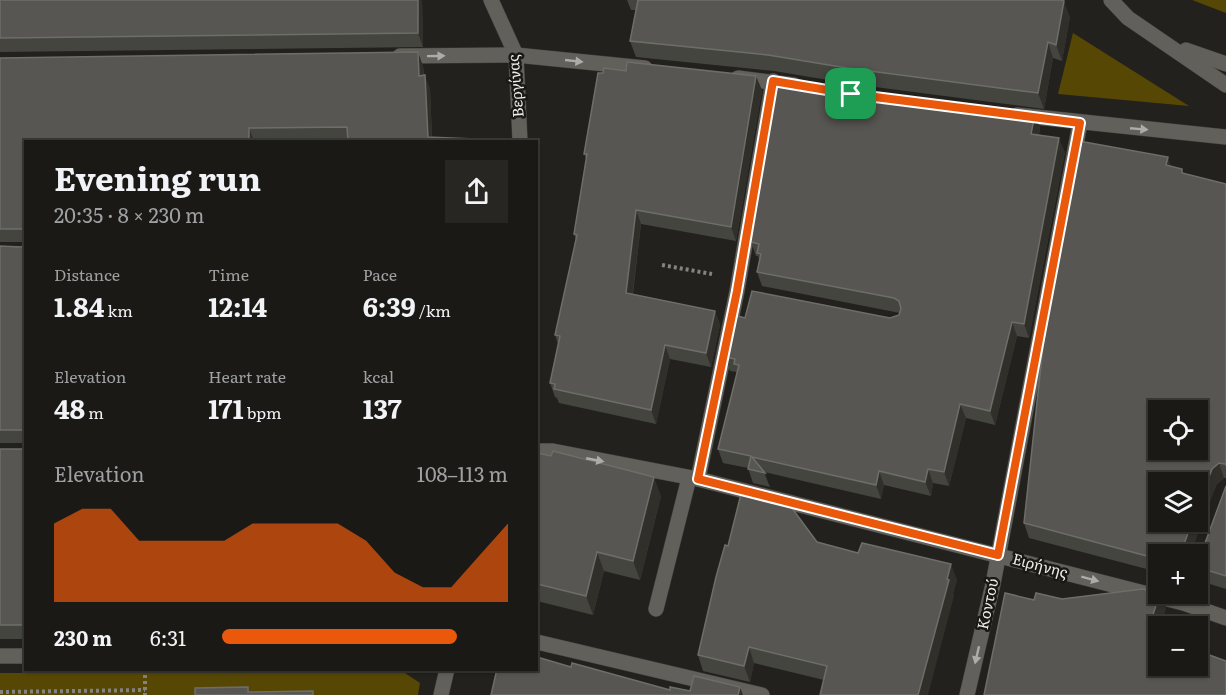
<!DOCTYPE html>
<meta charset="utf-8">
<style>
body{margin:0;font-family:Literata,serif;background:#272623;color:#f1f3f6;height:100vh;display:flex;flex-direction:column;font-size:22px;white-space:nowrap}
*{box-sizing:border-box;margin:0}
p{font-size:20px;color:#9fa0a1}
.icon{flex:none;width:33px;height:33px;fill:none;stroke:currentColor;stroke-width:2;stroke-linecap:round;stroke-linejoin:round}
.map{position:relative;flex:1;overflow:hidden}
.sheet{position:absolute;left:24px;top:140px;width:514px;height:531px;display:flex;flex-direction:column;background:#1a1916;border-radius:0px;box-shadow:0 2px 4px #0004,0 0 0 2px #383835}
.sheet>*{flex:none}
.controls{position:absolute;left:1148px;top:400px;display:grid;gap:12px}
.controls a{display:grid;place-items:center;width:60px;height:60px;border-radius:0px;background:#1a1916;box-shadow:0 2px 4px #0004,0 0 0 2px #383835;font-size:30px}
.pin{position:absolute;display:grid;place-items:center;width:51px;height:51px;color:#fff;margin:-26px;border-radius:12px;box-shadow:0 3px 9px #0006}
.round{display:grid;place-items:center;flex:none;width:63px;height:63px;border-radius:0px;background:#272623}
.head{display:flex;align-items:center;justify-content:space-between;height:102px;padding:0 30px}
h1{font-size:33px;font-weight:700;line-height:45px}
.figures{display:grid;grid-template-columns:repeat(3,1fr);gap:9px;height:102px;padding:6px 30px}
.figures div{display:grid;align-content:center}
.figures b{font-size:26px;font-weight:700}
.figures small{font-size:16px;font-weight:400}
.figures p{font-size:16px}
.chart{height:168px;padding:12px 30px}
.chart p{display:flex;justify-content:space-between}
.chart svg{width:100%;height:108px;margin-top:6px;fill:#ea580c;opacity:.7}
ul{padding:0 30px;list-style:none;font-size:20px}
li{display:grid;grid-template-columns:96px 72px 1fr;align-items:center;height:45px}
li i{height:15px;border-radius:8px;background:#ea580c}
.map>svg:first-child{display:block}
</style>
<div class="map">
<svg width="1226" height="695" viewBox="0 0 1226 695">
<rect width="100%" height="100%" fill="#22211d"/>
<g fill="#564705">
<path d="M 1192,0 L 1226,0 L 1226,13 Z"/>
<path d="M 1073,33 L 1189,106 L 1058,94 Z"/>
<path d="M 0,673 L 405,673 L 420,683 L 418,695 L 0,695 Z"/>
</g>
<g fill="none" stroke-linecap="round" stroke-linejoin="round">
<g stroke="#3d3c38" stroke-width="16">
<g id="lane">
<path d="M 656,609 L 689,478"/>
<path d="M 537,642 L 762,695"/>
</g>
</g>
<g stroke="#3d3c38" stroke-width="16">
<g id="street">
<path d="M 491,0 L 516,55 L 520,141"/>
<path d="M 537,451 L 553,451 L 698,479 L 1183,603 L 1226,618"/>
<path d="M 698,479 L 737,291 L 773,81"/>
<path d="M 0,656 L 26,656"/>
<path d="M 441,695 L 447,669"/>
<path d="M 967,695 L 993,584 L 1080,123"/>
</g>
</g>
<g stroke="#3d3c38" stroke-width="16">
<g id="secondary">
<path d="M 1111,0 L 1128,18 L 1226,85"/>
<path d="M 1186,50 L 1226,64"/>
<path d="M 400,56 L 516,55 L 645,68"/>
<path d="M 738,78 L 794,85"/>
<path d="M 1017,115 L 1226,137"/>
</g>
</g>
<g stroke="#848380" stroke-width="4" stroke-dasharray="3 3" stroke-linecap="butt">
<path d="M 662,265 L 712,274"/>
<path d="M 145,669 L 145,695"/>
<path d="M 0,692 L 145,690"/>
</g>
<use href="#lane" stroke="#61605b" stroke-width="15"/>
<use href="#street" stroke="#61605b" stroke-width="15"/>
<use href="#secondary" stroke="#61605b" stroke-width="15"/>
</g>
<g fill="#454540">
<path d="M 0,0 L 422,0 L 423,47 L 0,52 Z"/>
<path d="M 627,0 L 1061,0 L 1070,17 L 1062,61 L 1053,58 L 1044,109 L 852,84 L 774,71 L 636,57 L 630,41 L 636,10 L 631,10 Z"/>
<path d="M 0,58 L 423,66 L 424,75 L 430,89 L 432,137 L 476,141 L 26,141 L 26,242 L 0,242 Z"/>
<path d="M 762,90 L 736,241 L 641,224 L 633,294 L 715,311 L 720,325 L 711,367 L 670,359 L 656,424 L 559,403 L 557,398 L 555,397 L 550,383 L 558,344 L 555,335 L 576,240 L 574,234 L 586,159 L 584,154 Z"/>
<path d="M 845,90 L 1035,114 L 1040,128 L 1039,135 L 1065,152 L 1029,338 L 1017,336 L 995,425 L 966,418 L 949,486 L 933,483 L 931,496 L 884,485 L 881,499 L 764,472 L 770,487 L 753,483 L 748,468 L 723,463 L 718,449 L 737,372 L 730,371 L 725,357 L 745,318 L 890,318 L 899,315 L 900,313 L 762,286 L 757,272 L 759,260 L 758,256 L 756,256 L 751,242 L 752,236 L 750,230 Z"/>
<path d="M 1171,167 L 1184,173 L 1226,184 L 1226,478 L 1224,478 L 1217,484 L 1158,555 L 1158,572 L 1029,538 L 1024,523 L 1045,332 L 1043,327 Z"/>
<path d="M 26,244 L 26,443 L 0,443 L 0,246 L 21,247 Z"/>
<path d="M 26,447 L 26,639 L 0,639 L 0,449 L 22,449 Z"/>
<path d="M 537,453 L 661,496 L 640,580 L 604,571 L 593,615 L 537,601 Z"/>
<path d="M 1226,486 L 1226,589 L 1197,580 L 1197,557 L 1201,554 Z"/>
<path d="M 817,542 L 957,580 L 953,593 L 954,596 L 824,680 L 754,663 L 750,682 L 703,671 L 698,655 L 728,546 Z"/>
</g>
<g fill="#302f2a">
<path d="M 418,0 L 422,0 L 423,47 L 418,33 Z"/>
<path d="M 1064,1 L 1070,17 L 1062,61 L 1056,45 Z"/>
<path d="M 1048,42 L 1053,58 L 1044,109 L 1038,93 Z"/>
<path d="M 418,52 L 423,66 L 424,89 L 419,76 Z"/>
<path d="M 425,75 L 430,89 L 432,141 L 428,137 Z"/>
<path d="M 756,76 L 762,90 L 736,241 L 731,227 Z"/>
<path d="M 1035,114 L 1040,128 L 1036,148 L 1031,134 Z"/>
<path d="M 249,128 L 254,141 L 250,141 L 249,139 Z"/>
<path d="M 1059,138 L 1065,152 L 1029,338 L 1024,324 Z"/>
<path d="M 1168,157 L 1173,172 L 1166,165 Z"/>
<path d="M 636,210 L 641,224 L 631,307 L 626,293 Z"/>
<path d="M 715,311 L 720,325 L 711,367 L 706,353 Z"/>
<path d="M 1012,322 L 1017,336 L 995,425 L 990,411 Z"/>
<path d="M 665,345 L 670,359 L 656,424 L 651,410 Z"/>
<path d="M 960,404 L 966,418 L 949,486 L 944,472 Z"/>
<path d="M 1219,463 L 1224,478 L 1217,484 L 1190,555 L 1184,555 L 1183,547 L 1192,522 L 1197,522 L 1197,508 L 1212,469 Z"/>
<path d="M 928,469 L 933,483 L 931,496 L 925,482 Z"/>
<path d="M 879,471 L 884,485 L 881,499 L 876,485 Z"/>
<path d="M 654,477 L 661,496 L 640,580 L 633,561 Z"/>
<path d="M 597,552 L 604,571 L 593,615 L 586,596 Z"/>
<path d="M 951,564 L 957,580 L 953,593 L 954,596 L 928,695 L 918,695 Z"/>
<path d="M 1161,594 L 1166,609 L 1160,627 L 1158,627 L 1158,632 L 1154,645 L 1148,629 Z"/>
<path d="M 749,647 L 754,663 L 750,682 L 744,666 Z"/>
<path d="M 740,687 L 743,695 L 738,695 Z"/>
</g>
<g fill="#575652" stroke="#6e6e69" stroke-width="1.5" fill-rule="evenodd">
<path d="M 0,0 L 418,0 L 418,33 L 0,38 Z"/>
<path d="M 638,0 L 1061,0 L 1064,1 L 1056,45 L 1048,42 L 1038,93 L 847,68 L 768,55 L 630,41 Z"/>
<path d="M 418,52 L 419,76 L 425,75 L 428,137 L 475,139 L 475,141 L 348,141 L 347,127 L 249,128 L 249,139 L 244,139 L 244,141 L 26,141 L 26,229 L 0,229 L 0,58 Z"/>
<path d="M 627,62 L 756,76 L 731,227 L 636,210 L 626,293 L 715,311 L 706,353 L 665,345 L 651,410 L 554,389 L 555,384 L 550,383 L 560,336 L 555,335 L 577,235 L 574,234 L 587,154 L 584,154 L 598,73 L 603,73 L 604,68 L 626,71 Z"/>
<path d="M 776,78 L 845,90 L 1035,114 L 1031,134 L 1059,138 L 1024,324 L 1012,322 L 990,411 L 960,404 L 944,472 L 928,469 L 925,482 L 879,471 L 876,485 L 752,457 L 765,473 L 748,469 L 751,456 L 718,449 L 739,365 L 734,364 L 735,359 L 725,357 L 734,315 L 745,318 L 752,291 L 890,318 L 899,315 L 901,309 L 899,301 L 894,298 L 757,272 L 761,254 L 757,253 L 759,244 L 751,242 L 753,231 L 750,230 Z"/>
<path d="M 1079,141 L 1168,157 L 1166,165 L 1182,169 L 1182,173 L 1226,184 L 1226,465 L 1225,464 L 1219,463 L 1212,469 L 1197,508 L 1197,483 L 1158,483 L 1158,522 L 1192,522 L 1183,547 L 1184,555 L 1158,555 L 1158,559 L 1024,523 L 1045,328 L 1043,327 ZM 1158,411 L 1197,411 L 1197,450 L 1158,450 Z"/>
<path d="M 26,244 L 26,432 L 21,430 L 0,430 L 0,246 L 21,247 Z"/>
<path d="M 26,447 L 26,625 L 0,625 L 0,449 L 22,449 Z"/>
<path d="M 553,451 L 654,477 L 633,561 L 597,552 L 586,596 L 537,584 L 537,453 L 551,456 Z"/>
<path d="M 743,486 L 783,496 L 817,542 L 858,553 L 862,543 L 951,564 L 947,579 L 949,580 L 918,695 L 820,695 L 827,666 L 749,647 L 744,666 L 698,655 L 716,577 L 725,545 L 728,546 Z"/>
<path d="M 1226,486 L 1226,576 L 1197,567 L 1197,557 L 1201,554 Z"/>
<path d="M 1143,589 L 1160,594 L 1148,629 L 1158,633 L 1158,666 L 1197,666 L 1197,647 L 1205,650 L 1204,653 L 1226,661 L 1226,695 L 984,695 L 1005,593 L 1034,600 L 1036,593 L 1062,599 Z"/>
<path d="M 537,657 L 571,667 L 572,663 L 670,690 L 670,687 L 690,691 L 694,676 L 740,687 L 738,695 L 491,695 L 497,669 L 537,669 Z"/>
<path d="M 248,687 L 248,692 L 313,691 L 313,695 L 195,695 L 195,688 Z"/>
</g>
<defs><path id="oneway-solid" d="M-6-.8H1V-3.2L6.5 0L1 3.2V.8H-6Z" transform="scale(1.5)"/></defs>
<g fill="#adaca9">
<use href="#oneway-solid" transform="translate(436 56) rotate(-1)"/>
<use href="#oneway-solid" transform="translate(574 61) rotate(6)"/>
<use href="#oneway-solid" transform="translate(1139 129) rotate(5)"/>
<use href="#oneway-solid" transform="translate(595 460) rotate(11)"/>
<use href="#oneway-solid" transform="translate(1090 579) rotate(15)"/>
<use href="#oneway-solid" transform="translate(977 655) rotate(103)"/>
</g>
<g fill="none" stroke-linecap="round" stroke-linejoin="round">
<g stroke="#fff" stroke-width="12">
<path id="route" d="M 773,81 L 851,94 L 1080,123 L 998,555 L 698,479 L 737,291 Z"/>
</g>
<use href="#route" stroke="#ea580c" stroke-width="8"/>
</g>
<g text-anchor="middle" stroke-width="5" stroke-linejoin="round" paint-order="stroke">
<g font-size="15" fill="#ebebe8" stroke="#191814">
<text transform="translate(516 86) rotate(-95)" y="5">Βεργίνας</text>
<text transform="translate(1040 566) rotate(15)" y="5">Ειρήνης</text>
<text transform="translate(988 604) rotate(-78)" y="5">Κοντού</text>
</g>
</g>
</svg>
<div class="controls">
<a><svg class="icon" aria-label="locate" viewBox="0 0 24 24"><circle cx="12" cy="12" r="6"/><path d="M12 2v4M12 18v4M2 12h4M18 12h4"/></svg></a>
<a><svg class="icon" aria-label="layers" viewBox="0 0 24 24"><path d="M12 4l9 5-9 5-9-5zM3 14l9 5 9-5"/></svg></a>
<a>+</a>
<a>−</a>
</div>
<div class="pin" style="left:851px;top:94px;background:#1e9e55"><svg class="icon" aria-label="arrive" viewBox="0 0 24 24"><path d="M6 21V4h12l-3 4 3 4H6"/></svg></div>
<section class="sheet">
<div class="head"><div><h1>Evening run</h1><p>20:35 · 8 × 230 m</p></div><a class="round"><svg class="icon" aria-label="share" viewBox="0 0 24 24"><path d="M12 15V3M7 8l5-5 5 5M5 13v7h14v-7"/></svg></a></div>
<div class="figures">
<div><p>Distance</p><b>1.84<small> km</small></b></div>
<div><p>Time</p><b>12:14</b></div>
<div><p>Pace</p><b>6:39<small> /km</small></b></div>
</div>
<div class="figures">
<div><p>Elevation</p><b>48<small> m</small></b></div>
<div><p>Heart rate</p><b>171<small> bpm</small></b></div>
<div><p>kcal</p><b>137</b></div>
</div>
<div class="chart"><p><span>Elevation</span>108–113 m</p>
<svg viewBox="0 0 160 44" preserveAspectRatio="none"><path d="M0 44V12L10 6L20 6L30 19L40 19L50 19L60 19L70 12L80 12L90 12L100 12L110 19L120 32L130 38L140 38L150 25L160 12V44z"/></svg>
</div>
<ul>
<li><b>230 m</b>6:31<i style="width:82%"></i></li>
</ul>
</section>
</div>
